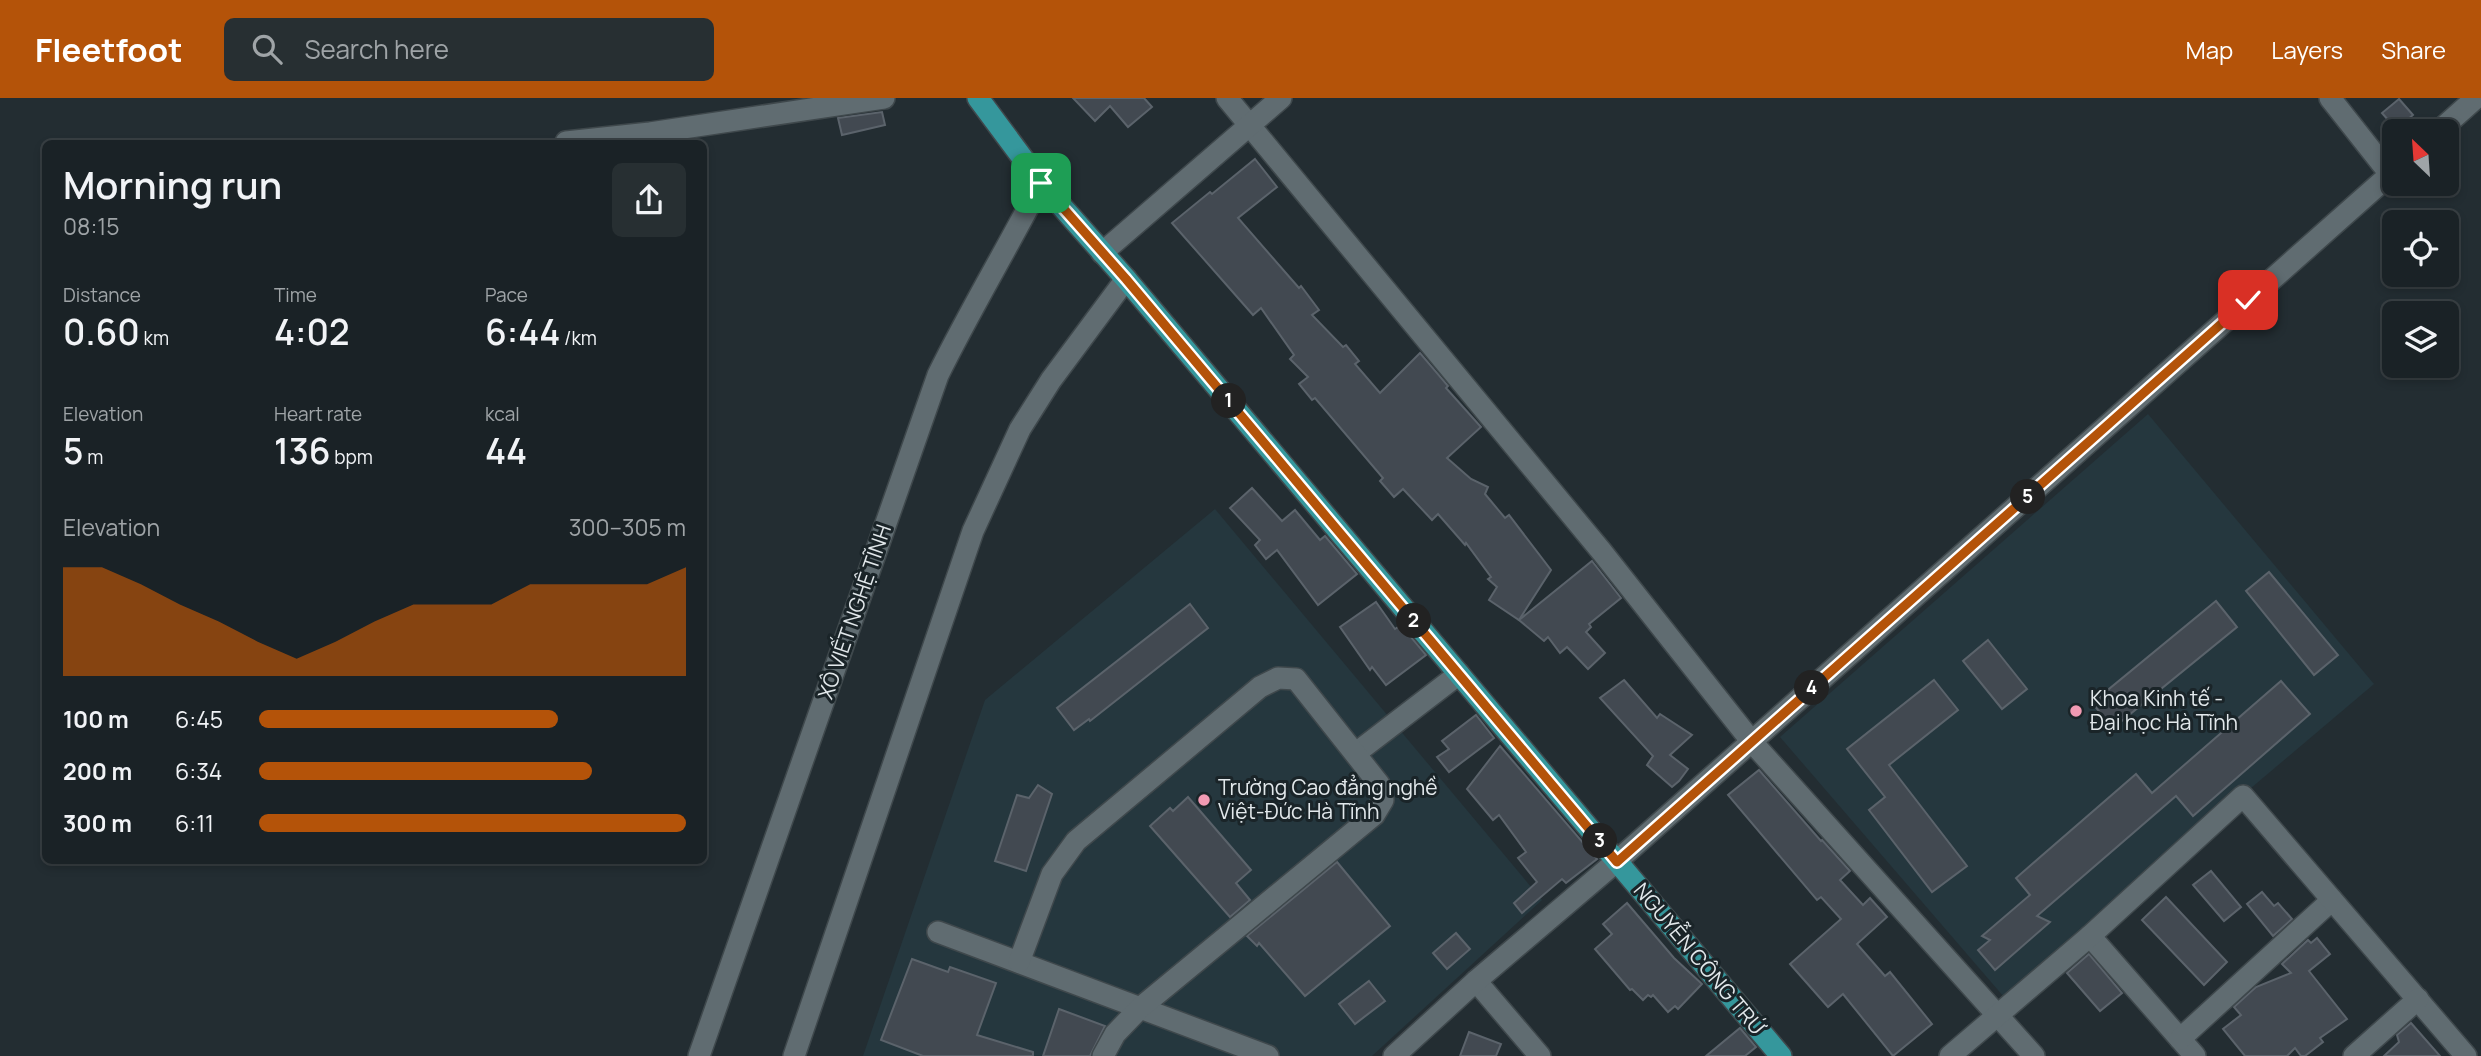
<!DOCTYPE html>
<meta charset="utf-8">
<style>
body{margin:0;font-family:Manrope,sans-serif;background:#272f32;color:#f1f3f6;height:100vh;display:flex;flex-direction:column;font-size:26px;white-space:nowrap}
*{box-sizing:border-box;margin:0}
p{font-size:23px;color:#9fa4a7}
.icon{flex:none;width:38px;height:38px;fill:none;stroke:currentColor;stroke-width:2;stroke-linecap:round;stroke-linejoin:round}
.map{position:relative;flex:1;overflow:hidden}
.drawer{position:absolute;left:42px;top:42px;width:665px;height:724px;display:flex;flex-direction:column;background:#1a2226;border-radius:10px;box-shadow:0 4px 10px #0003,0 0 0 2px #383f43}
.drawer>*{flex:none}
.needle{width:46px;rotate:335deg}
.tools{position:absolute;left:2382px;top:21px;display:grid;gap:14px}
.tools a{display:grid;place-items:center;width:77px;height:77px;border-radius:10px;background:#1a2226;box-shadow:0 4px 10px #0003,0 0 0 2px #383f43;font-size:35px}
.pin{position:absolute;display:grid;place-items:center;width:60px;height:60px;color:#fff;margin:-30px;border-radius:14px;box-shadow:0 4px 10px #0006}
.km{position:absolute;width:35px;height:35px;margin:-18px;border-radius:50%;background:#222;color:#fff;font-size:19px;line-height:35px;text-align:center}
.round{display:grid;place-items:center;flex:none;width:74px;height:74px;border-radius:10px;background:#272f32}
.overview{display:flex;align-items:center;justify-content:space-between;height:119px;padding:0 21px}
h1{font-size:38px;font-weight:600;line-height:52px}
.stats{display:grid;grid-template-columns:repeat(3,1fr);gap:10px;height:119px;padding:7px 21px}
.stats div{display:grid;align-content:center}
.stats b{font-size:35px;font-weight:600}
.stats small{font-size:19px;font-weight:400}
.stats p{font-size:19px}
.chart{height:196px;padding:14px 21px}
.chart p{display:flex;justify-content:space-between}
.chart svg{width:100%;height:126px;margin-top:7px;fill:#b45309;opacity:.7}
ul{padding:0 21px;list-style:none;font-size:23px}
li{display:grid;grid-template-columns:112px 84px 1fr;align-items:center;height:52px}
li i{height:18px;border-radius:9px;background:#b45309}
header{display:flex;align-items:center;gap:42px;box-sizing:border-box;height:98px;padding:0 35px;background:#b45309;color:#fff}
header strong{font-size:33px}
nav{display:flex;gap:38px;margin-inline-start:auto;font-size:24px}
.search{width:490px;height:63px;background:#272f32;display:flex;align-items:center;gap:18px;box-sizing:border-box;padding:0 24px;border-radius:10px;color:#9fa4a7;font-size:26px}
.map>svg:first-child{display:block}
</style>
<header>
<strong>Fleetfoot</strong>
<div class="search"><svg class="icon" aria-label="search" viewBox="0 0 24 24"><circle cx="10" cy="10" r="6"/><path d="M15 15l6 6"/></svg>Search here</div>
<nav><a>Map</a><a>Layers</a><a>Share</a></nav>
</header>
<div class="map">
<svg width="2481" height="958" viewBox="0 0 2481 958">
<rect width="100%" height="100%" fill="#232d32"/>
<g fill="#25373e">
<path d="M 2148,316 L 2374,586 L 2004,899 L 1780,639 Z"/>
<path d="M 1215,411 L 1542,802 L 1372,958 L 863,958 L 985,602 Z"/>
</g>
<g fill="#424951" stroke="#5b636b" stroke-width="2">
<path d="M 1073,0 L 1144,0 L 1152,9 L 1128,29 L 1110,8 L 1095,23 Z"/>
<path d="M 2399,1 L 2413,17 L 2396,31 L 2382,15 Z"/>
<path d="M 882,14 L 885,27 L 842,37 L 838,20 Z"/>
<path d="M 1255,61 L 1277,89 L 1238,120 L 1299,190 L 1301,188 L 1319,212 L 1312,217 L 1343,249 L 1346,247 L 1359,263 L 1355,266 L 1380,295 L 1420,255 L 1448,288 L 1446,290 L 1481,329 L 1447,360 L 1471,381 L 1488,389 L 1485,396 L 1505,420 L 1509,417 L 1551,472 L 1519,522 L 1489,502 L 1497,489 L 1488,481 L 1491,479 L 1466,445 L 1465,447 L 1438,416 L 1432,422 L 1403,391 L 1394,399 L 1380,383 L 1383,380 L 1315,300 L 1312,302 L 1299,286 L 1308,279 L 1290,261 L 1294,257 L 1261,210 L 1253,217 L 1172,125 L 1210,94 L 1212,96 Z"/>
<path d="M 1252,390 L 1282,423 L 1295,412 L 1320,442 L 1325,438 L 1357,476 L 1318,507 L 1277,452 L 1266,461 L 1255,447 L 1260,442 L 1230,410 Z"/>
<path d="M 1592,463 L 1621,500 L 1589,526 L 1591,529 L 1586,534 L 1605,555 L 1588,571 L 1567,549 L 1560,555 L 1548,539 L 1544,543 L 1519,522 Z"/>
<path d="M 2269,474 L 2338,557 L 2314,577 L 2246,493 Z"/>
<path d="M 2216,503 L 2237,529 L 2113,630 L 2092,605 Z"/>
<path d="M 1376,504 L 1395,531 L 1401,527 L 1426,557 L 1386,587 L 1372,569 L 1370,572 L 1340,529 Z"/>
<path d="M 1190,506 L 1208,530 L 1090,623 L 1089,621 L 1074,632 L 1057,610 Z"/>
<path d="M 1988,542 L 2027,591 L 2002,611 L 1963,563 Z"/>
<path d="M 1624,582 L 1657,620 L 1660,616 L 1692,637 L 1670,657 L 1688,671 L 1679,683 L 1672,689 L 1647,667 L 1653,658 L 1600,600 Z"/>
<path d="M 1934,582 L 1958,612 L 1889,667 L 1967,768 L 1932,794 L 1869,712 L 1885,699 L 1847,651 Z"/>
<path d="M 2281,583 L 2310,616 L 2193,718 L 2176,698 L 2037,818 L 2050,824 L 1995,872 L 1978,852 L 1990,842 L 1982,838 L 2030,797 L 2016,780 L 2136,676 L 2152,695 Z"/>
<path d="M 1476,617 L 1494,640 L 1449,674 L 1437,659 L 1449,651 L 1442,643 Z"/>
<path d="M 1500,648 L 1597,761 L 1566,785 L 1562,781 L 1522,815 L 1514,805 L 1537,784 L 1518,760 L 1526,754 L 1499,717 L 1493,722 L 1467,691 Z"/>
<path d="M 1759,672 L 1821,743 L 1822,742 L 1850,773 L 1840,782 L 1863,807 L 1870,800 L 1887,819 L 1857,846 L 1885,878 L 1890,874 L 1932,926 L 1893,958 L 1843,896 L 1828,909 L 1790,866 L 1841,821 L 1821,799 L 1817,802 L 1728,697 Z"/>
<path d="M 1038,687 L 1052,696 L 1026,773 L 995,763 L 1017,697 L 1029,700 Z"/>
<path d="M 1188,699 L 1251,772 L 1236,785 L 1250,802 L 1230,819 L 1150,728 L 1170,710 L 1173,713 Z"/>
<path d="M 1337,764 L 1390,828 L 1305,898 L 1259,845 L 1257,848 L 1247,838 Z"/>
<path d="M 2211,773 L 2241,809 L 2224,823 L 2193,787 Z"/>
<path d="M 2262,794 L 2274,808 L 2278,805 L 2292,821 L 2273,838 L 2247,806 Z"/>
<path d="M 2166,799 L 2227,864 L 2204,887 L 2142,822 Z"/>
<path d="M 1627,805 L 1674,860 L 1702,886 L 1678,911 L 1675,908 L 1668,914 L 1653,897 L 1651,899 L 1648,897 L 1643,902 L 1632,891 L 1630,892 L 1595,851 L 1612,836 L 1603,826 Z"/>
<path d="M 1456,835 L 1470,851 L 1447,871 L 1433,855 Z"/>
<path d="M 2317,840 L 2330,856 L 2309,873 L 2347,921 L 2320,940 L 2323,944 L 2305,958 L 2301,958 L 2295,950 L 2287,958 L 2245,958 L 2223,931 L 2241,917 L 2234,909 L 2256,889 L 2291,875 L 2282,866 L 2308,842 L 2311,845 Z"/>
<path d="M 2089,856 L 2122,895 L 2100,913 L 2067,875 Z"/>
<path d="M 912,861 L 948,874 L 950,869 L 996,885 L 977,937 L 1033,954 L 1033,958 L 923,958 L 881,942 Z"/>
<path d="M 1369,883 L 1385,903 L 1355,926 L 1339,906 Z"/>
<path d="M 1059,911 L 1105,928 L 1090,958 L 1043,958 Z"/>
<path d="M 2411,925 L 2440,958 L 2384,958 L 2399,944 L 2397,937 Z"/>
<path d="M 1740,930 L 1756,949 L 1745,958 L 1706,958 Z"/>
<path d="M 1469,934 L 1501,946 L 1496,958 L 1460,958 Z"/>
</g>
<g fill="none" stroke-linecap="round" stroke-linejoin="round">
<g stroke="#3f484c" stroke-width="24">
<g id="minor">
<path d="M 1227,0 L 1602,454 L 1752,644 L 2034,958"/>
<path d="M 2330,0 L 2390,76"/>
<path d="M 2439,33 L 2476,0"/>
<path d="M 566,44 L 650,35 L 884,0"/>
<path d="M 1102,155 L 1281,0"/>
<path d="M 1356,655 L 1459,576"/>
<path d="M 938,834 L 1268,958"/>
<path d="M 2090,838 L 2195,958"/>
<path d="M 1019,864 L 1052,776 L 1076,743 L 1260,589 L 1278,580 L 1296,581 L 1379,686 L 1383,702 L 1374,717 L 1140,910 L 1115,936 L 1103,958"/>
<path d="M 1476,883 L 1540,958"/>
<path d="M 2180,941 L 2332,802"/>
<path d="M 699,958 L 938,277 C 970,212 1008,149 1041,85"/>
<path d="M 794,958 L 973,433 L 1020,331 L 1051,282 L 1126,181"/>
<path d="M 1394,958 L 1476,883 L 1617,763 L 2394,73"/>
<path d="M 1950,958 L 2090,838 L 2243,698 L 2466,958"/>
<path d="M 2354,958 L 2418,901"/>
</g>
</g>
<g stroke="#3f484c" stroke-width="24">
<path id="major" d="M 978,0 L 1041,85 L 1126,181 L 1781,958"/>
</g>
<use href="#minor" stroke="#606c71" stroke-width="21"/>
<use href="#major" stroke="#35979c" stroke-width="21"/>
</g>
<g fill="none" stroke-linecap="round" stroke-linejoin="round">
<g stroke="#fff" stroke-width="14">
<path id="route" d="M 1041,85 L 1126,181 L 1617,764 L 2248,202"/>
</g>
<use href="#route" stroke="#b45309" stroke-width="9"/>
</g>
<g fill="#f19ab3" stroke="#1a2428" stroke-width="2.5">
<circle cx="2076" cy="613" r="7"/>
<circle cx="1204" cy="702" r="7"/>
</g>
<g text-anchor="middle" stroke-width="6" stroke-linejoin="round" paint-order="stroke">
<g font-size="21" fill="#e2e8eb" stroke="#1a2428">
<text transform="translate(855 514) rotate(-71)" y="7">XÔ VIẾT NGHỆ TĨNH</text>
<text transform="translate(1699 861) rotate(50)" y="7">NGUYỄN CÔNG TRỨ</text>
</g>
<g font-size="21" fill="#e2e8eb" stroke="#1a2428" text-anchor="start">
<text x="2090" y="608">Khoa Kinh tế -<tspan x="2090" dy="24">Đại học Hà Tĩnh</tspan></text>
<text x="1218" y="697">Trường Cao đẳng nghề<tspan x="1218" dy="24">Việt-Đức Hà Tĩnh</tspan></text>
</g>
</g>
</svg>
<div class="tools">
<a><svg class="needle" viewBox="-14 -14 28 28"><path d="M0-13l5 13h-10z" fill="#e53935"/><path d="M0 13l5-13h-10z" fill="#9fa4a7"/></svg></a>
<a><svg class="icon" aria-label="locate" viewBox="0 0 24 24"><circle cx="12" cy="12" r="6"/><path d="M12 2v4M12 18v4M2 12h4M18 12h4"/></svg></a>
<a><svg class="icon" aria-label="layers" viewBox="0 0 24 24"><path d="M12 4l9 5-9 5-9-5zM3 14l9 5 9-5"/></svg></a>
</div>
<div class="pin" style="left:1041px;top:85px;background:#1e9e55"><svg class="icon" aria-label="arrive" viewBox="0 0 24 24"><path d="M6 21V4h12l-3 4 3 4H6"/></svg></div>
<div class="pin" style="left:2248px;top:202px;background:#d93025"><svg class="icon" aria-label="check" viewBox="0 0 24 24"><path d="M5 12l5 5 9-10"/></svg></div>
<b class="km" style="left:1229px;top:303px">1</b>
<b class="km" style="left:1414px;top:523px">2</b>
<b class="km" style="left:1600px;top:743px">3</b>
<b class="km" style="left:1812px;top:590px">4</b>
<b class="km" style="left:2028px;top:399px">5</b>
<section class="drawer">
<div class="overview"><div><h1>Morning run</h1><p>08:15</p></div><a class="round"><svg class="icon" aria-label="share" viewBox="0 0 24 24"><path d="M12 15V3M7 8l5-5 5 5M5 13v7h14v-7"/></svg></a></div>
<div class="stats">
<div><p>Distance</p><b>0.60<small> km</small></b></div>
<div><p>Time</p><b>4:02</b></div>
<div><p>Pace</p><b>6:44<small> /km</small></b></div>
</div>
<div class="stats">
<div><p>Elevation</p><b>5<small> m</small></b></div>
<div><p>Heart rate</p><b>136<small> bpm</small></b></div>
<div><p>kcal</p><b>44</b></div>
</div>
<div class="chart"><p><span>Elevation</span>300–305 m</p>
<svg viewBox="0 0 160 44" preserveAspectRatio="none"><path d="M0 44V6L10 6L20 12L30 19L40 25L50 32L60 38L70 32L80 25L90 19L100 19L110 19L120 12L130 12L140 12L150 12L160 6V44z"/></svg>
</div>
<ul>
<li><b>100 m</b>6:45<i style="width:70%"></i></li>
<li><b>200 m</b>6:34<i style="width:78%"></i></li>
<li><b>300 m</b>6:11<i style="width:100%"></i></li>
</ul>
</section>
</div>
